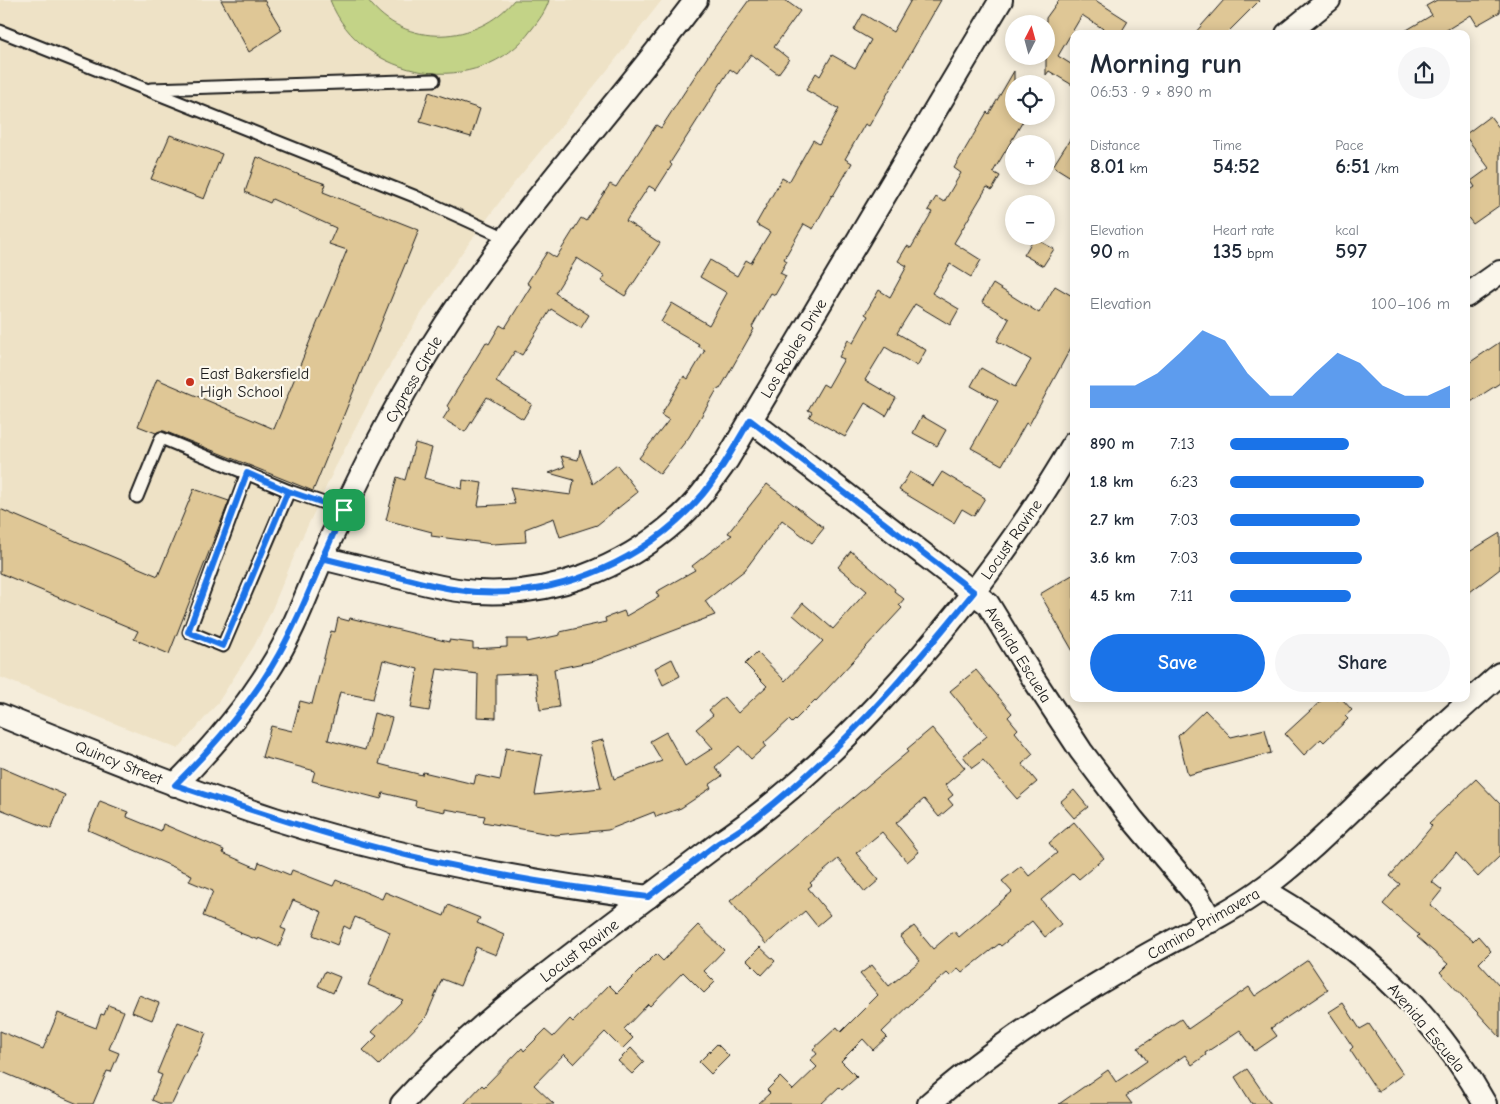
<!DOCTYPE html>
<meta charset="utf-8">
<style>
body{margin:0;font-family:"Comic Neue",sans-serif;background:#f6f6f7;color:#1f2937;height:100vh;display:flex;flex-direction:column;font-size:19px;white-space:nowrap}
*{box-sizing:border-box;margin:0}
p{font-size:16px;color:#747a83}
.icon{flex:none;width:28px;height:28px;fill:none;stroke:currentColor;stroke-width:2;stroke-linecap:round;stroke-linejoin:round}
.map{position:relative;flex:1;overflow:hidden}
.drawer{position:absolute;left:1070px;top:30px;width:400px;height:672px;display:flex;flex-direction:column;background:#fff;border-radius:10px;box-shadow:0 2px 12px #0003}
.drawer>*{flex:none}
.needle{width:32px;rotate:6deg}
.buttons{position:absolute;left:1005px;top:15px;display:grid;gap:10px}
.buttons a{display:grid;place-items:center;width:50px;height:50px;border-radius:50%;background:#fff;box-shadow:0 2px 12px #0003;font-size:25px}
.pin{position:absolute;display:grid;place-items:center;width:42px;height:42px;color:#fff;margin:-21px;border-radius:10px;box-shadow:0 2px 8px #0006}
.round{display:grid;place-items:center;flex:none;width:52px;height:52px;border-radius:26px;background:#f6f6f7}
.summary{display:flex;align-items:center;justify-content:space-between;height:85px;padding:0 20px}
h1{font-size:28px;font-weight:700;line-height:38px}
.metrics{display:grid;grid-template-columns:repeat(3,1fr);gap:8px;height:85px;padding:5px 20px}
.metrics div{display:grid;align-content:center}
.metrics b{font-size:21px;font-weight:700}
.metrics small{font-size:14px;font-weight:400}
.metrics p{font-size:14px}
.chart{height:140px;padding:10px 20px}
.chart p{display:flex;justify-content:space-between}
.chart svg{width:100%;height:90px;margin-top:5px;fill:#1a73e8;opacity:.7}
.cta{display:flex;gap:10px;margin-top:auto;padding:10px 20px}
.cta a{flex:1;height:58px;border-radius:30px;background:#1a73e8;color:#fff;font-size:20px;font-weight:700;line-height:58px;text-align:center}
.cta a+a{background:#f6f6f7;color:#1f2937}
ul{padding:0 20px;list-style:none;font-size:16px}
li{display:grid;grid-template-columns:80px 60px 1fr;align-items:center;height:38px}
li i{height:12px;border-radius:6px;background:#1a73e8}
.map>svg:first-child{display:block}
</style>
<div class="map">
<svg width="1500" height="1104" viewBox="0 0 1500 1104">
<rect width="100%" height="100%" fill="#f5eddb"/>
<filter id="ink" filterUnits="userSpaceOnUse"><feTurbulence type="fractalNoise" baseFrequency=".02" numOctaves="2"/><feDisplacementMap in="SourceGraphic" scale="10" xChannelSelector="R" yChannelSelector="G"/><feConvolveMatrix kernelMatrix="1 2 1 2 8 2 1 2 1" color-interpolation-filters="sRGB"/></filter>
<g filter="url(#ink)">
<path fill="#eee2c6" d="M 0,0 L 662,0 L 609,68 L 510,188 L 461,254 L 415,323 L 373,394 L 335,468 L 300,542 L 270,614 L 254,646 L 217,704 L 178,749 L 0,677 Z"/>
<path fill="#c3d387" stroke="#707852" d="M 330,0 L 368,0 C 404,49 478,45 514,0 L 549,0 C 546,11 539,20 532,29 C 480,101 361,81 330,0 Z"/>
<g fill="#dfc796" stroke="#1c1c1c">
<path d="M 221,0 L 264,0 L 282,30 L 249,52 Z"/>
<path d="M 749,0 L 785,0 L 800,11 L 774,47 L 789,59 L 778,74 L 751,54 L 737,74 L 730,69 L 670,163 L 672,165 L 656,190 L 649,186 L 626,221 L 660,243 L 625,296 L 601,281 L 605,276 L 577,258 L 555,293 L 589,315 L 581,328 L 551,309 L 522,355 L 515,351 L 496,382 L 532,404 L 523,419 L 487,397 L 465,432 L 443,419 L 450,408 L 447,406 L 486,342 L 489,344 L 500,325 L 505,328 L 531,286 L 527,283 L 547,252 L 556,258 L 581,218 L 586,221 L 610,184 L 616,187 L 656,125 L 661,128 L 708,56 Z"/>
<path d="M 911,0 L 941,0 L 869,126 L 865,124 L 845,159 L 852,163 L 833,196 L 832,195 L 813,229 L 804,224 L 784,259 L 787,261 L 780,273 L 786,276 L 775,295 L 771,293 L 752,327 L 754,329 L 720,389 L 718,388 L 689,437 L 660,474 L 639,458 L 669,420 L 661,415 L 684,376 L 688,379 L 705,350 L 698,346 L 699,344 L 661,322 L 672,303 L 709,325 L 727,293 L 700,277 L 710,260 L 737,276 L 746,260 L 751,263 L 770,232 L 756,224 L 782,178 L 789,182 L 813,140 L 819,144 L 839,109 L 806,90 L 816,73 L 820,76 L 832,55 L 855,68 L 871,40 L 854,30 L 863,14 L 893,32 Z"/>
<path d="M 1059,0 L 1095,0 L 1128,21 L 1120,34 L 1111,34 L 1082,15 L 1058,56 L 1074,66 L 1074,86 L 1049,71 L 1046,75 L 1046,18 Z"/>
<path d="M 1224,0 L 1260,0 L 1226,34 L 1194,34 Z"/>
<path d="M 1437,0 L 1500,0 L 1500,12 L 1477,25 L 1471,15 L 1440,34 L 1400,34 L 1432,15 L 1426,6 Z"/>
<path d="M 1014,71 L 1014,116 L 1026,116 L 993,172 L 1000,176 L 992,190 L 987,187 L 954,243 L 981,260 L 971,277 L 950,264 L 932,293 L 959,309 L 950,325 L 915,304 L 897,333 L 926,350 L 917,366 L 885,347 L 865,380 L 896,398 L 886,416 L 865,403 L 845,437 L 809,417 L 812,412 L 808,410 L 823,384 L 828,387 L 844,359 L 839,357 L 848,340 L 853,343 L 868,316 L 865,314 L 879,290 L 890,297 L 907,266 L 898,261 L 907,246 L 911,248 L 932,212 L 928,210 L 936,197 L 944,202 L 961,173 L 954,168 L 987,112 L 989,114 Z"/>
<path d="M 429,92 L 480,109 L 471,137 L 420,122 Z"/>
<path d="M 1490,116 L 1500,129 L 1500,205 L 1473,224 L 1466,215 L 1466,193 L 1475,187 L 1471,181 L 1489,168 L 1466,137 L 1466,134 Z"/>
<path d="M 1074,133 L 1074,179 L 1053,166 Z"/>
<path d="M 170,135 L 222,154 L 204,199 L 151,179 Z"/>
<path d="M 257,157 L 302,176 L 326,184 L 323,192 L 419,230 L 313,491 L 164,431 L 160,431 L 156,433 L 138,426 L 157,379 L 274,429 L 347,250 L 329,244 L 336,228 L 272,199 L 270,203 L 245,192 Z"/>
<path d="M 1034,238 L 1054,249 L 1043,266 L 1024,255 Z"/>
<path d="M 993,284 L 1039,313 L 1055,286 L 1074,297 L 1074,342 L 1029,425 L 1026,423 L 1002,465 L 971,448 L 998,401 L 971,386 L 981,368 L 1015,387 L 1031,360 L 997,341 L 1009,319 L 982,302 Z"/>
<path d="M 1500,342 L 1500,383 L 1466,405 L 1466,365 Z"/>
<path d="M 922,416 L 946,430 L 937,446 L 913,433 Z"/>
<path d="M 415,443 L 432,448 L 424,478 L 462,489 L 463,480 L 482,483 L 478,506 L 515,504 L 510,487 L 571,495 L 574,480 L 549,473 L 565,467 L 561,456 L 578,460 L 580,450 L 593,484 L 617,465 L 638,492 L 597,525 L 560,537 L 554,518 L 525,529 L 526,542 L 493,544 L 431,536 L 432,532 L 386,520 L 397,477 L 405,480 Z"/>
<path d="M 910,472 L 933,486 L 942,472 L 985,498 L 974,516 L 962,509 L 954,523 L 899,490 Z"/>
<path d="M 767,484 L 824,528 L 812,543 L 782,520 L 745,570 L 705,601 L 715,615 L 594,661 L 554,669 L 559,707 L 540,710 L 535,673 L 496,675 L 496,718 L 477,717 L 478,674 L 437,669 L 429,711 L 411,708 L 418,669 L 383,660 L 373,699 L 340,692 L 328,740 L 365,750 L 374,713 L 392,718 L 379,764 L 422,775 L 423,772 L 474,784 L 476,775 L 500,780 L 506,748 L 542,755 L 535,795 L 601,788 L 590,743 L 603,740 L 614,779 L 662,761 L 650,741 L 666,732 L 685,766 L 713,748 L 696,729 L 713,715 L 709,710 L 724,697 L 738,713 L 767,686 L 745,664 L 757,652 L 785,681 L 823,641 L 793,615 L 803,603 L 833,629 L 867,591 L 838,567 L 851,551 L 895,589 L 894,591 L 904,599 L 899,605 L 902,608 L 816,701 L 815,700 L 792,723 L 789,720 L 764,743 L 766,746 L 751,759 L 739,746 L 715,767 L 722,776 L 709,785 L 711,788 L 681,808 L 656,817 L 654,812 L 608,830 L 555,835 L 483,822 L 485,816 L 445,809 L 445,812 L 415,806 L 416,801 L 383,793 L 381,799 L 312,781 L 315,771 L 262,757 L 271,726 L 292,731 L 300,701 L 312,704 L 331,631 L 335,632 L 338,618 L 349,621 L 350,618 L 449,642 L 449,640 L 473,643 L 473,649 L 507,647 L 507,639 L 527,639 L 527,642 L 560,635 L 560,632 L 606,622 L 605,618 L 624,611 L 626,616 L 659,597 L 656,592 L 695,570 L 692,566 L 732,535 L 728,533 Z"/>
<path d="M 194,489 L 229,501 L 169,654 L 134,639 L 138,631 L 0,573 L 0,509 L 158,576 Z"/>
<path d="M 1500,533 L 1500,569 L 1466,595 L 1466,554 Z"/>
<path d="M 1074,574 L 1074,653 L 1040,594 Z"/>
<path d="M 672,659 L 680,676 L 663,685 L 655,668 Z"/>
<path d="M 976,670 L 1012,713 L 1008,717 L 1018,729 L 1015,732 L 1033,754 L 1022,764 L 1037,782 L 1017,799 L 983,760 L 972,768 L 963,756 L 987,736 L 950,691 Z"/>
<path d="M 1323,699 L 1342,699 L 1352,710 L 1345,716 L 1348,719 L 1324,742 L 1321,739 L 1304,755 L 1285,734 Z"/>
<path d="M 1205,710 L 1231,737 L 1265,729 L 1271,753 L 1188,775 L 1178,736 Z"/>
<path d="M 932,728 L 965,768 L 945,785 L 953,795 L 948,799 L 953,805 L 939,817 L 924,799 L 896,823 L 919,852 L 907,862 L 882,832 L 856,853 L 879,880 L 865,892 L 838,859 L 810,883 L 812,885 L 808,888 L 830,915 L 817,926 L 805,911 L 766,944 L 730,901 L 909,751 L 907,749 Z"/>
<path d="M 0,767 L 65,795 L 51,829 L 0,809 Z"/>
<path d="M 1476,779 L 1500,804 L 1500,856 L 1478,877 L 1456,853 L 1432,882 L 1442,890 L 1430,905 L 1473,941 L 1478,936 L 1491,951 L 1479,963 L 1500,986 L 1500,1037 L 1440,972 L 1448,964 L 1417,937 L 1419,935 L 1383,904 L 1400,884 L 1390,876 L 1432,826 L 1429,823 Z"/>
<path d="M 1074,790 L 1088,807 L 1074,818 L 1060,802 Z"/>
<path d="M 100,801 L 128,812 L 127,817 L 161,831 L 163,824 L 224,850 L 223,853 L 257,868 L 259,862 L 290,875 L 292,870 L 333,886 L 336,880 L 382,899 L 385,892 L 444,916 L 448,905 L 480,918 L 477,923 L 504,935 L 496,955 L 476,947 L 460,986 L 442,979 L 426,1017 L 379,1065 L 363,1050 L 377,1036 L 372,1032 L 403,1000 L 368,985 L 390,932 L 355,917 L 350,929 L 344,926 L 337,945 L 313,935 L 322,912 L 293,900 L 281,928 L 286,930 L 279,947 L 258,938 L 258,940 L 240,933 L 241,932 L 203,916 L 213,891 L 189,881 L 192,875 L 88,830 Z"/>
<path d="M 1074,822 L 1104,858 L 1079,879 L 1073,873 L 1041,900 L 1061,924 L 1045,937 L 1032,921 L 1001,946 L 999,944 L 962,973 L 958,969 L 950,976 L 947,973 L 916,999 L 882,1032 L 887,1037 L 873,1050 L 863,1039 L 841,1061 L 857,1077 L 842,1090 L 839,1087 L 821,1104 L 758,1104 L 770,1093 L 767,1090 L 780,1077 L 793,1090 L 817,1067 L 810,1060 L 817,1054 L 813,1049 L 837,1027 L 841,1032 L 878,995 L 860,974 L 872,965 L 889,986 L 920,961 L 900,937 L 914,926 L 933,949 L 954,931 L 959,937 L 1012,892 L 1002,881 L 1021,866 L 1029,876 L 1057,853 L 1049,843 Z"/>
<path d="M 698,925 L 724,950 L 704,971 L 715,982 L 704,993 L 683,972 L 650,1006 L 648,1004 L 624,1029 L 633,1038 L 622,1049 L 605,1032 L 574,1064 L 564,1054 L 534,1085 L 554,1104 L 464,1104 L 482,1085 L 484,1087 L 522,1048 L 524,1051 L 545,1030 L 553,1037 L 570,1019 L 573,1022 L 609,985 L 617,993 L 656,954 L 663,961 Z"/>
<path d="M 760,947 L 775,961 L 762,975 L 747,960 Z"/>
<path d="M 1308,960 L 1328,990 L 1271,1028 L 1277,1036 L 1255,1051 L 1240,1030 L 1205,1053 L 1206,1055 L 1192,1065 L 1185,1055 L 1126,1096 L 1132,1104 L 1059,1104 L 1108,1070 L 1116,1082 L 1147,1061 L 1138,1048 L 1181,1019 L 1188,1029 L 1249,987 L 1255,996 Z"/>
<path d="M 325,971 L 340,977 L 333,993 L 318,986 Z"/>
<path d="M 139,995 L 159,1003 L 152,1020 L 132,1012 Z"/>
<path d="M 1343,1003 L 1360,1029 L 1369,1024 L 1403,1074 L 1378,1092 L 1350,1050 L 1353,1047 L 1329,1012 Z"/>
<path d="M 108,1005 L 124,1011 L 109,1049 L 119,1053 L 111,1072 L 107,1071 L 93,1104 L 78,1104 L 0,1071 L 0,1031 L 43,1049 L 58,1013 L 96,1028 L 101,1014 L 104,1015 Z"/>
<path d="M 178,1022 L 206,1033 L 196,1056 L 195,1056 L 172,1104 L 161,1104 L 152,1100 L 162,1075 L 157,1073 Z"/>
<path d="M 717,1044 L 729,1056 L 711,1074 L 699,1062 Z"/>
<path d="M 631,1048 L 644,1062 L 632,1074 L 618,1061 Z"/>
<path d="M 1247,1069 L 1271,1104 L 1252,1104 L 1235,1077 Z"/>
</g>
<g fill="none" stroke-linecap="round" stroke-linejoin="round">
<g stroke="#1c1c1c" stroke-width="15">
<g id="service">
<path d="M 0,31 L 414,196 L 506,238"/>
<path d="M 151,89 L 434,80"/>
<path d="M 247,473 L 189,632 L 223,646 L 289,491"/>
<path d="M 137,497 L 161,438 L 289,491 L 344,510"/>
</g>
</g>
<g stroke="#1c1c1c" stroke-width="26">
<g id="minor">
<path d="M 1287,34 L 1329,0"/>
<path d="M 1466,296 L 1500,272"/>
<path d="M 750,420 L 988,604 L 1033,678 L 1081,751 L 1133,820 L 1198,897 L 1211,921"/>
<path d="M 322,558 C 350,565 379,572 407,579 C 430,585 454,591 478,592 C 551,596 622,569 676,521 C 696,504 711,482 727,460 L 1001,0"/>
<path d="M 0,715 C 91,752 182,789 275,819 C 396,857 522,881 648,897"/>
<path d="M 175,785 C 211,749 244,711 271,667 C 294,631 308,590 325,551 C 358,480 392,410 433,344 C 510,221 609,116 696,0"/>
<path d="M 1262,889 C 1289,905 1317,921 1342,941 C 1399,984 1450,1041 1485,1104"/>
<path d="M 402,1104 C 456,1044 515,998 579,949 C 625,914 672,879 718,844 C 777,805 829,756 877,705 C 952,625 1019,538 1074,443"/>
<path d="M 929,1104 C 992,1048 1074,996 1147,955 C 1186,933 1226,915 1262,889 C 1299,862 1331,830 1363,799 C 1408,756 1454,715 1500,674"/>
</g>
</g>
<use href="#service" stroke="#fbf7ec" stroke-width="11"/>
<use href="#minor" stroke="#fbf7ec" stroke-width="22"/>
</g>
</g>
<g fill="none" stroke-linecap="round" stroke-linejoin="round" filter="url(#ink)">
<g stroke="#fff" stroke-width="10">
<path id="route" d="M 344,510 L 288,491 L 223,646 L 188,632 L 247,473 L 288,491 L 344,510 C 320,562 301,618 272,666 C 245,711 211,749 175,785 C 242,807 309,830 378,848 C 466,871 557,886 648,897 C 671,880 694,861 717,844 C 728,837 739,831 749,823 C 834,759 907,675 974,592 L 750,420 C 735,445 721,472 703,494 C 648,559 563,597 478,592 C 454,591 430,585 407,579 C 379,572 350,565 322,558 L 344,510"/>
</g>
<use href="#route" stroke="#1a73e8" stroke-width="6"/>
</g>
<circle fill="#c8321e" stroke="#fbf7ec" stroke-width="2" cx="190" cy="382" r="5"/>
<g text-anchor="middle" stroke-width="4.5" stroke-linejoin="round" paint-order="stroke">
<g font-size="16" fill="#1c1c1c" stroke="#fbf7ec">
<text transform="translate(793 348) rotate(-59)" y="6">Los Robles Drive</text>
<text transform="translate(413 379) rotate(-60)" y="6">Cypress Circle</text>
<text transform="translate(1011 539) rotate(-55)" y="6">Locust Ravine</text>
<text transform="translate(1019 654) rotate(58)" y="6">Avenida Escuela</text>
<text transform="translate(119 762) rotate(22)" y="6">Quincy Street</text>
<text transform="translate(1203 923) rotate(-30)" y="6">Camino Primavera</text>
<text transform="translate(579 950) rotate(-37)" y="6">Locust Ravine</text>
<text transform="translate(1427 1027) rotate(50)" y="6">Avenida Escuela</text>
</g>
<g font-size="16" fill="#1c1c1c" stroke="#fbf7ec" text-anchor="start">
<text x="200" y="379">East Bakersfield<tspan x="200" dy="18">High School</tspan></text>
</g>
</g>
</svg>
<div class="buttons">
<a><svg class="needle" viewBox="-14 -14 28 28"><path d="M0-13l5 13h-10z" fill="#e53935"/><path d="M0 13l5-13h-10z" fill="#747a83"/></svg></a>
<a><svg class="icon" aria-label="locate" viewBox="0 0 24 24"><circle cx="12" cy="12" r="6"/><path d="M12 2v4M12 18v4M2 12h4M18 12h4"/></svg></a>
<a>+</a>
<a>−</a>
</div>
<div class="pin" style="left:344px;top:510px;background:#1e9e55"><svg class="icon" aria-label="arrive" viewBox="0 0 24 24"><path d="M6 21V4h12l-3 4 3 4H6"/></svg></div>
<section class="drawer">
<div class="summary"><div><h1>Morning run</h1><p>06:53 · 9 × 890 m</p></div><a class="round"><svg class="icon" aria-label="share" viewBox="0 0 24 24"><path d="M12 15V3M7 8l5-5 5 5M5 13v7h14v-7"/></svg></a></div>
<div class="metrics">
<div><p>Distance</p><b>8.01<small> km</small></b></div>
<div><p>Time</p><b>54:52</b></div>
<div><p>Pace</p><b>6:51<small> /km</small></b></div>
</div>
<div class="metrics">
<div><p>Elevation</p><b>90<small> m</small></b></div>
<div><p>Heart rate</p><b>135<small> bpm</small></b></div>
<div><p>kcal</p><b>597</b></div>
</div>
<div class="chart"><p><span>Elevation</span>100–106 m</p>
<svg viewBox="0 0 160 44" preserveAspectRatio="none"><path d="M0 44V33L10 33L20 33L30 27L40 17L50 6L60 11L70 27L80 38L90 38L100 27L110 17L120 22L130 33L140 38L150 38L160 33V44z"/></svg>
</div>
<ul>
<li><b>890 m</b>7:13<i style="width:54%"></i></li>
<li><b>1.8 km</b>6:23<i style="width:88%"></i></li>
<li><b>2.7 km</b>7:03<i style="width:59%"></i></li>
<li><b>3.6 km</b>7:03<i style="width:60%"></i></li>
<li><b>4.5 km</b>7:11<i style="width:55%"></i></li>
</ul>
<div class="cta"><a>Save</a><a>Share</a></div>
</section>
</div>
